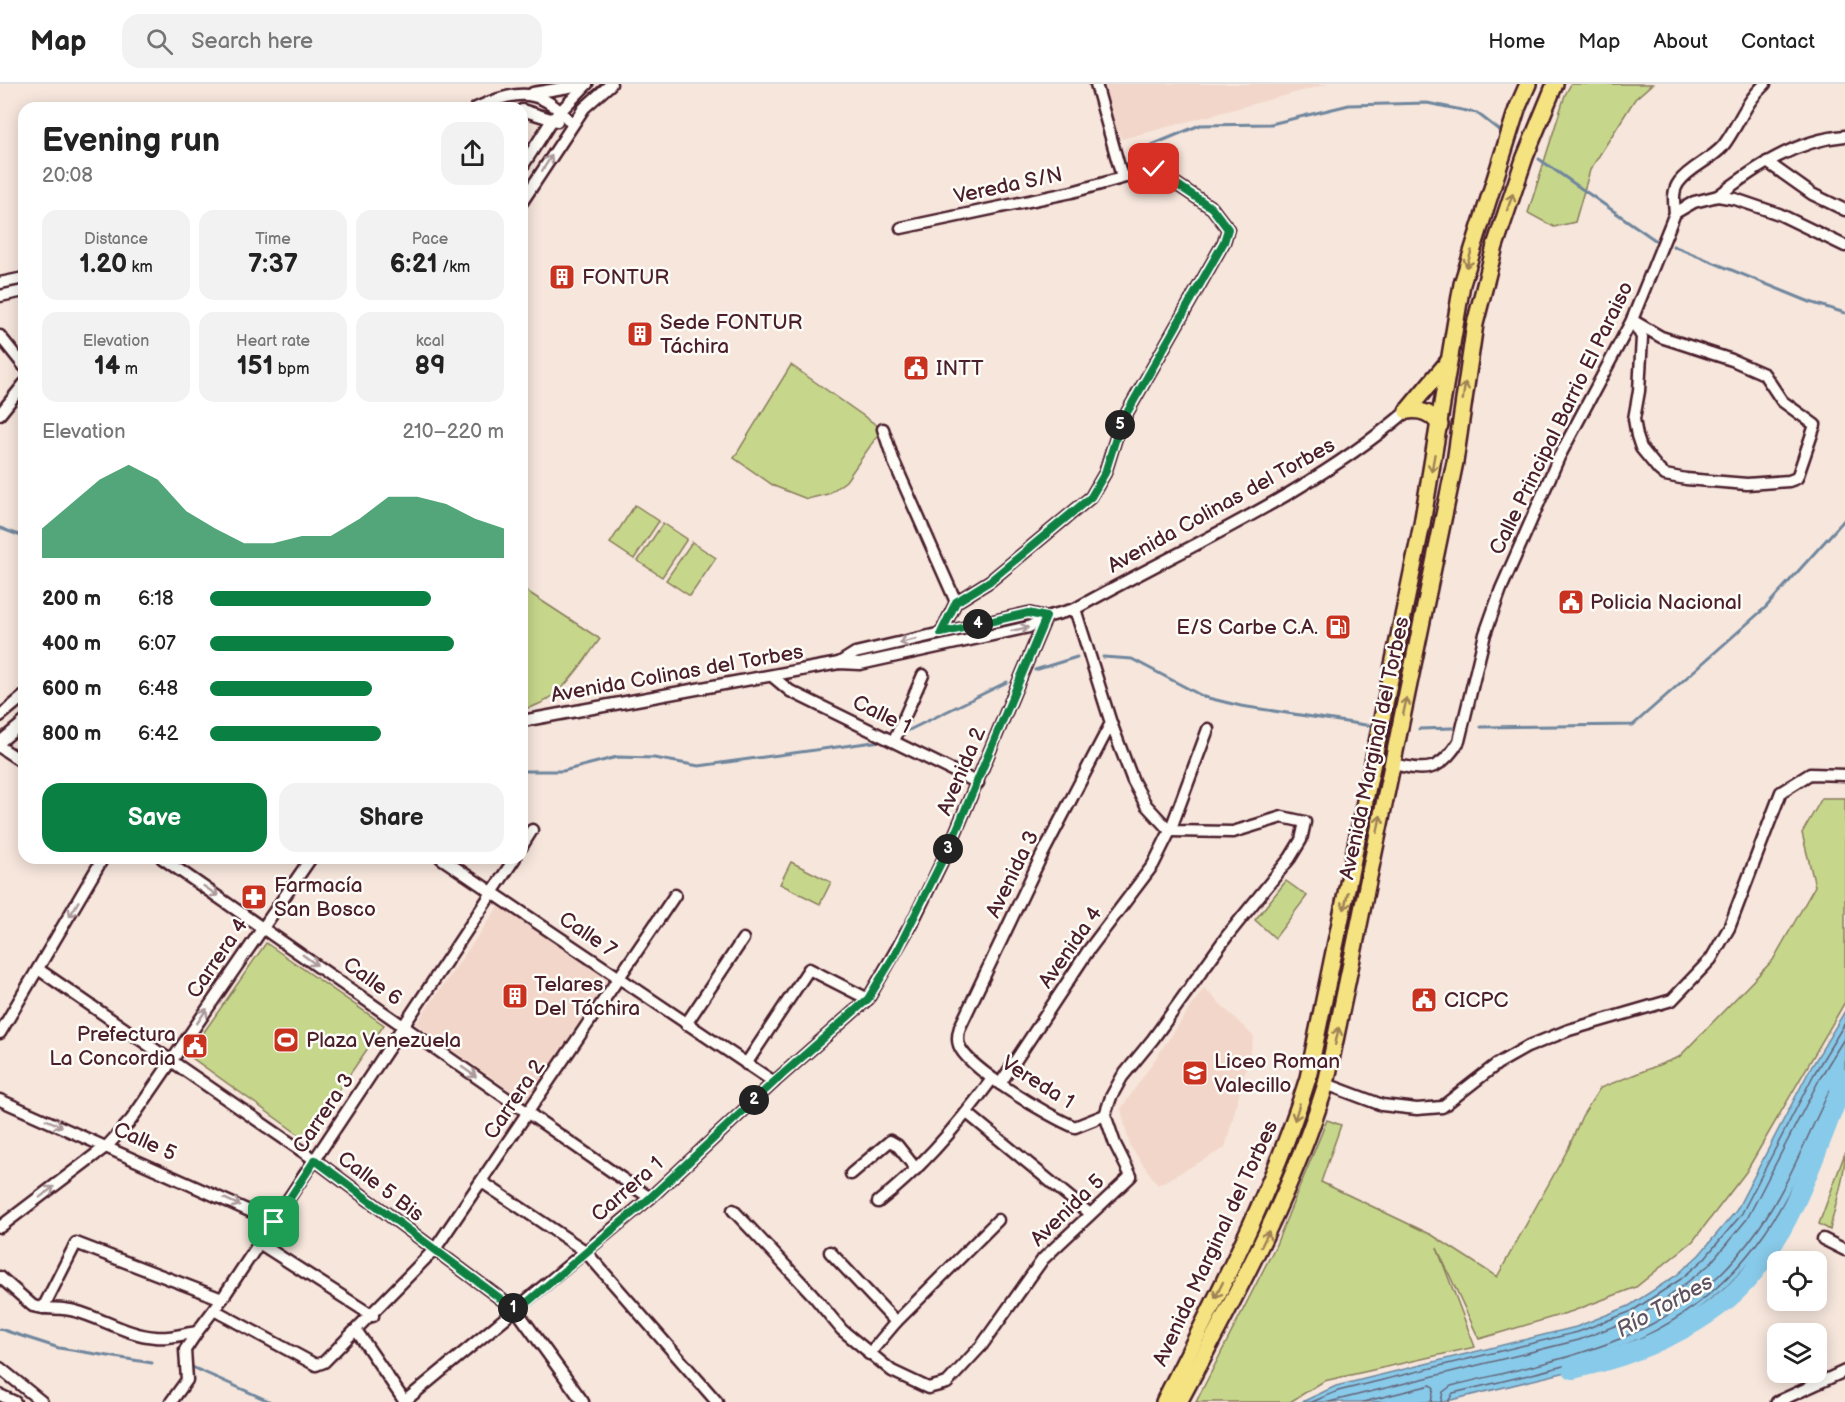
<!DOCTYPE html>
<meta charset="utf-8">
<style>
body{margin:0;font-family:"Balsamiq Sans",sans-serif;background:#f2f2f2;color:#222;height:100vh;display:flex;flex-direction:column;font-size:22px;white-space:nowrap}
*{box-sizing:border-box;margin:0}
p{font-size:20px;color:#767676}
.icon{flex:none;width:33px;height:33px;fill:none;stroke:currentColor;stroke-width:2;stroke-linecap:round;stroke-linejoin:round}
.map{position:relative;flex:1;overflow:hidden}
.sheet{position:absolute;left:18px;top:18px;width:510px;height:762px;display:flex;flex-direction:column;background:#fff;border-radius:18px;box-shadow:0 3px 15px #0003}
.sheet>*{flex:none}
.fabs{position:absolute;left:1767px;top:1167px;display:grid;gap:12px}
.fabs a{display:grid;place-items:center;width:60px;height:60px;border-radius:12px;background:#fff;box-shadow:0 3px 15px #0003;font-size:30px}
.pin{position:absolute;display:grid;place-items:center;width:51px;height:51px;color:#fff;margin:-26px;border-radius:12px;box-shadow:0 3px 9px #0006}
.km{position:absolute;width:30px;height:30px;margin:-15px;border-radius:50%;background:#222;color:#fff;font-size:16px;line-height:30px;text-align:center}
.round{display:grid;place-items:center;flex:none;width:63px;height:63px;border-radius:18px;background:#f2f2f2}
.head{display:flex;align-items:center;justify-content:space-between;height:102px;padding:0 24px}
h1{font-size:33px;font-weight:800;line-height:45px}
.stats{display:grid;grid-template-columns:repeat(3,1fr);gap:9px;height:102px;padding:6px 24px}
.stats div{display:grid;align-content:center;border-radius:15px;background:#f2f2f2;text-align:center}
.stats b{font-size:26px;font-weight:800}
.stats small{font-size:16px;font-weight:400}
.stats p{font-size:16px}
.chart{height:168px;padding:12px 24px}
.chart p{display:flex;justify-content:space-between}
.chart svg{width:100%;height:108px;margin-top:6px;fill:#0b8043;opacity:.7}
.primary-button{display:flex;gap:12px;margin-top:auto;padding:12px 24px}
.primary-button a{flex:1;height:69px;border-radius:18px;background:#0b8043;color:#fff;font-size:24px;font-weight:800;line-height:69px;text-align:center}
.primary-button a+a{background:#f2f2f2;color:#222}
ul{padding:0 24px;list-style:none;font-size:20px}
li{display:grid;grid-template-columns:96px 72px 1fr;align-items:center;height:45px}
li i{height:15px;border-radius:8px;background:#0b8043}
header{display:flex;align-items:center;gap:36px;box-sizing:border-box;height:84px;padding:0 30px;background:#fff;border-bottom:2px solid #e0e0e0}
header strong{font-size:28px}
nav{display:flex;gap:33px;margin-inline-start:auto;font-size:21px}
.search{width:420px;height:54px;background:#f2f2f2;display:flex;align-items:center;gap:15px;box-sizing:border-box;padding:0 21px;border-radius:18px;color:#767676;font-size:22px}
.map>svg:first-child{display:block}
</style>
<header>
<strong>Map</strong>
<div class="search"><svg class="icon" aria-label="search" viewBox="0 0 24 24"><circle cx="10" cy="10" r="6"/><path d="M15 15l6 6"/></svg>Search here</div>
<nav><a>Home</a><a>Map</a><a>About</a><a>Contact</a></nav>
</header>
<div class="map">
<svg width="1845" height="1318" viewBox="0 0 1845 1318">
<rect width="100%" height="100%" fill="#f6e6dc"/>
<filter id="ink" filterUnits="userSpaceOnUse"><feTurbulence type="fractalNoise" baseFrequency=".0167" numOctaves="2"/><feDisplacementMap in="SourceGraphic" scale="12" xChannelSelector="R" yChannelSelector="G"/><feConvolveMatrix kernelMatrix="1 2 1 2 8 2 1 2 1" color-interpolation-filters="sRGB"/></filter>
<g filter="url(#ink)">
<g fill="#f2d6c9">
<path d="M 1100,0 L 1328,0 L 1122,55 L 1105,24 Z"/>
<path d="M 499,822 L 609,894 L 526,1018 L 416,940 Z"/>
<path d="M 1204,904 L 1254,953 L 1225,1064 L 1158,1101 L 1130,1062 L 1121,1025 Z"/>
</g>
<g fill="#c6d78b" stroke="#887b5b" stroke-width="1.5">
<path d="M 1571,0 L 1652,0 L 1635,15 L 1590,86 L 1575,138 L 1554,143 L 1528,129 L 1565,11 Z"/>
<path d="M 791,281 L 882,345 L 846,397 L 828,410 L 807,415 L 774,402 L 734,374 Z"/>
<path d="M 635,421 L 659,437 L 634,475 L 610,459 Z"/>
<path d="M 663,439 L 687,455 L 662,493 L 638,477 Z"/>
<path d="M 692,458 L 716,474 L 690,512 L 666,496 Z"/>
<path d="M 522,504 L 600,555 C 579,583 559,620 522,625 Z"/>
<path d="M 1822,714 L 1845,714 L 1845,918 L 1746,1088 L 1693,1157 L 1636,1203 L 1573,1227 L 1479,1255 L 1437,1164 L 1475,1263 L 1324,1297 L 1290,1318 L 1196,1318 L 1275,1163 L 1327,1036 L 1341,1041 L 1321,1098 L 1432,1151 L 1497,1193 L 1568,1065 L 1582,1032 L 1600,1004 L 1679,973 L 1773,876 L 1815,802 L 1802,749 Z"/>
<path d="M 791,778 L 831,798 L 820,820 L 780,800 Z"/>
<path d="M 1286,797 L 1307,812 L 1275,854 L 1255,836 Z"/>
<path d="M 266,859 L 384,941 L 305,1055 L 188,971 Z"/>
<path d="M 1845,1069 C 1845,1096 1835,1119 1830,1146 L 1819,1140 Z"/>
</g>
<path fill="#88cae9" stroke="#6f869d" stroke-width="1.5" d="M 1845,927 L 1845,1008 L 1788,1123 L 1751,1177 L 1728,1201 L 1677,1242 L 1649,1259 L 1587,1283 L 1443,1318 L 1302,1318 L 1336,1302 L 1576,1243 L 1629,1222 L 1677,1191 L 1699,1171 L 1736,1127 L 1809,987 Z"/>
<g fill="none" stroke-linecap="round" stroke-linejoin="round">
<g stroke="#636377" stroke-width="1.5">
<path d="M 1312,1318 L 1338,1307 L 1578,1248 L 1632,1227 L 1681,1195 L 1704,1175 L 1741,1131 L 1814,990 L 1845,939"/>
<path d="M 1329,1318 L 1579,1256 L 1635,1234 L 1662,1218 L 1709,1181 L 1747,1135 L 1820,994 L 1845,953"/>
<path d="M 1363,1318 L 1431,1301 L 1434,1304 L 1431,1318"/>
<path d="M 1441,1318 L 1443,1308 L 1451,1302 C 1575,1271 1680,1258 1759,1144 C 1788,1102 1807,1052 1830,1006 L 1837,1000 L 1845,999"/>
<path d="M 1448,1318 L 1453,1309 C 1579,1278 1685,1264 1765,1148 C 1794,1106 1814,1056 1837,1010 L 1845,1007"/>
</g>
<g stroke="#6f869d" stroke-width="3">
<path d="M 1152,61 L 1200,41 L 1271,40 L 1349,21 L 1427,19 L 1477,29 L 1499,46"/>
<path d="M 1539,75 L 1655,156"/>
<path d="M 1673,162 L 1810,218 L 1845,229"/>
<path d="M 0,444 L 24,453"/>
<path d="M 1103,573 L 1132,575 L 1204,613 L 1241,622 L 1372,642"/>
<path d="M 1035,586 L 1077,573"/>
<path d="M 1481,643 L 1633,641 L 1766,523 L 1845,435"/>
<path d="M 1419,645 L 1452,644"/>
<path d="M 901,650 L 1007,598"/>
<path d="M 522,687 L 563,687 L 617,673 L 654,674 L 699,682 L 881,657"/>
<path d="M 0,1245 L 59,1264 L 152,1279"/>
<path d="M 190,1282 L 271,1318"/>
</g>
<path stroke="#88cae9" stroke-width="20" d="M 1573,1285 C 1635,1272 1712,1240 1752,1190 C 1796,1135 1818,1060 1845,995"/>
<g stroke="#4a1f2b" stroke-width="15">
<g id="minor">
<path d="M 1096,0 L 1122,93"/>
<path d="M 533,9 L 587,0"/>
<path d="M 476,24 C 517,5 542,3 572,40"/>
<path d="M 522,26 L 557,37"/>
<path d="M 1767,78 L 1812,110 L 1845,126"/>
<path d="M 522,83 L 552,36 L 587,0"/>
<path d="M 1718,112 C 1756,83 1796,56 1845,52"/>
<path d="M 522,118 L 584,24 L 611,0"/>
<path d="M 1675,129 C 1674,118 1672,107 1679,98 C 1690,83 1711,76 1723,62 C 1739,41 1745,18 1765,0"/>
<path d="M 901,144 L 1072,108 L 1154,85 L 1212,124 L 1228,145 L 1224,158 L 1120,341 L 1105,389 L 1091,413 L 990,497 L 956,518"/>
<path d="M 0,199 L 24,194"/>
<path d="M 0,212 L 24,207"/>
<path d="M 1632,236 L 1661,253 L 1732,276 L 1764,290 L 1782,317 L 1815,341 L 1797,394 L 1789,397 L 1747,400 L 1686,395 L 1665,391 L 1659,386 L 1641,364 L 1637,352 L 1634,335 L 1639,307 L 1642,253 Z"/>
<path d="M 0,252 L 24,282"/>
<path d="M 0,330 L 24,300"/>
<path d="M 883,345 L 894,378 L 956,518"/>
<path d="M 941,549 L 956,518"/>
<path d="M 839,579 L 855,569 L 1028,529 L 1046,533"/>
<path d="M 772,592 L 790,607 L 978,699"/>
<path d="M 0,632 L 24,612"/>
<path d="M 522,637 L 839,579 L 860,580 L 1029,543 L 1046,533 L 1075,525 C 1187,462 1308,411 1407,327"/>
<path d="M 894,657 L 923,591"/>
<path d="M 0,658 L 24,638"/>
<path d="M 0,663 L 24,679"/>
<path d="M 1393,680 C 1426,688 1440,688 1459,657 L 1485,550 L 1501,505 L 1559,373 L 1632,236 L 1675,129 L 1694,118 L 1718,112 L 1735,115 L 1779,130 L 1845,162"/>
<path d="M 522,762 L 532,746"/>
<path d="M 162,774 L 650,1114"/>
<path d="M 441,774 L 774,998"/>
<path d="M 38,885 L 315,1076 L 517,1227 L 583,1318"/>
<path d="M 686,940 L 743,855"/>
<path d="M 0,949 L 103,774"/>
<path d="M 746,980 L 809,885 L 868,915"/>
<path d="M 1000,1000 L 1088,867 L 1153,781 L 1170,747 L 1208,645"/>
<path d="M 1326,1000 L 1382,1021 L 1417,1025 L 1442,1023 L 1497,980 L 1527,963 L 1569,946 L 1672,916 L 1711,875 L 1729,844 L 1781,708 L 1810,690 L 1845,691"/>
<path d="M 0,1016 L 274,1138"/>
<path d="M 967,1029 L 1090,1130"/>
<path d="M 1105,1031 L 1075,1043 C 1052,1034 966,984 959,961 C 957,955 958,949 960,943 L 1040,775 L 1111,639"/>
<path d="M 851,1090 L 890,1057 L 897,1061 L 916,1085"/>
<path d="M 482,1098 L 585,1167 L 717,1318"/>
<path d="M 878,1118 C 922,1084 959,1040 992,995"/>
<path d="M 733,1126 L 812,1210 L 842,1246 L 892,1287 L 928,1304 L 947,1299 L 982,1261 L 1043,1175 L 1131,1092 L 1115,1060 L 1105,1031 L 1111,1013 L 1122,993 L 1153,955 L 1227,852 L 1290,774 L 1301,756 L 1305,738 L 1282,733 L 1233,748 L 1170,747 L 1146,721 L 1133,697 L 1111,639 L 1075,525"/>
<path d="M 0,1143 L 108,1061 L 131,1036 L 311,774"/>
<path d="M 1823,1155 L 1845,1166"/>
<path d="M 259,1159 L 373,1232"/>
<path d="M 830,1168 L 896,1238"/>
<path d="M 0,1193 L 33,1222 C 47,1226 61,1223 75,1227 C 102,1234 127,1251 155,1253 C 169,1255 183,1250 197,1248 L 222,1215 L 515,774"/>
<path d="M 43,1224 L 76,1159 L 222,1215"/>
<path d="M 214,1226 L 316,1281 L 324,1278 L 435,1165 L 675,811"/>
<path d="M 356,1246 L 405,1318"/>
<path d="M 869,1270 L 896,1238 L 998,1136"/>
<path d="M 0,1284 L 42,1318"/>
<path d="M 0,1311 L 15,1318"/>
<path d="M 405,1317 L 650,1114 L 774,998 L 868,915 L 913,837 L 952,757 L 1046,533"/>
<path d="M 171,1318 L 187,1296 L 185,1266 L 197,1248"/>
<path d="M 1777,1318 L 1845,1287"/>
</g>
</g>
<g stroke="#4a1f2b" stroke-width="20">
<g id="highway">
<path d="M 1407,327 L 1447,279"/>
<path d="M 1407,327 C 1422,325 1431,329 1440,341"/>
<path d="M 1164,1318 C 1217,1212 1273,1107 1308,994 L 1422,440 L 1462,200 L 1517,25 L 1528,0"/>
<path d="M 1179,1318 C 1235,1213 1290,1114 1326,1000 L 1455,378 L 1475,240 L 1495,162 L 1525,73 L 1555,0"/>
</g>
</g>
<use href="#minor" stroke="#fdfcf7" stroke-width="10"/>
<use href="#highway" stroke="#f5e382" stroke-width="15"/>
</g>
<defs><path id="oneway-shaft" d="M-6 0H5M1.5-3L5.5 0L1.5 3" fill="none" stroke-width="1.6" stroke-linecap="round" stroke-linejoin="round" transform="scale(1.5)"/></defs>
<g stroke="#ac999b">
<use href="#oneway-shaft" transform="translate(547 79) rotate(-58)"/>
<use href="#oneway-shaft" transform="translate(1020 545) rotate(-13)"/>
<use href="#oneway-shaft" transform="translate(908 557) rotate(167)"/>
<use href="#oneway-shaft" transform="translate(211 807) rotate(34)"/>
<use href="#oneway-shaft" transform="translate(74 825) rotate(120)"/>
<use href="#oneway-shaft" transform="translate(310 876) rotate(36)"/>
<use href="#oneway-shaft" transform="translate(202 932) rotate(-56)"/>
<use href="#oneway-shaft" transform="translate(469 988) rotate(35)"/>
<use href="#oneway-shaft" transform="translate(54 1039) rotate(23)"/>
<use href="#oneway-shaft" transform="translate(47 1108) rotate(-37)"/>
<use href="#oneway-shaft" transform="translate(232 1118) rotate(25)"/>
</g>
<g stroke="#a08156">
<use href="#oneway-shaft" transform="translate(1510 118) rotate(-71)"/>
<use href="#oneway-shaft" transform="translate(1469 175) rotate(107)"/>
<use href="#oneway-shaft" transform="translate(1464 307) rotate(-82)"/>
<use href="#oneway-shaft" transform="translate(1433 379) rotate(100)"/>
<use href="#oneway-shaft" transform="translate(1405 622) rotate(-78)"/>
<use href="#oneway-shaft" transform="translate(1379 740) rotate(-79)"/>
<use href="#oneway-shaft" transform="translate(1346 817) rotate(102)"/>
<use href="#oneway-shaft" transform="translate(1337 952) rotate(-78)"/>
<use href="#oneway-shaft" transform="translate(1297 1028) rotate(107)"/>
<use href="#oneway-shaft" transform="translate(1265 1155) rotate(-64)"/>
<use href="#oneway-shaft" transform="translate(1219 1206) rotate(116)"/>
</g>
</g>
<g fill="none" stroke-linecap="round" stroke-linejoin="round" filter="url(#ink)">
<g stroke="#fff" stroke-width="12">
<path id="route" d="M 274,1138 L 315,1076 L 517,1227 L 650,1114 L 774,998 L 868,915 L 897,867 L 952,757 L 1046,533 L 1028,529 L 941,549 L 956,518 L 990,497 L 1091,413 L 1105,389 L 1120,341 L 1224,158 L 1228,145 L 1212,124 L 1154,85"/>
</g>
<use href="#route" stroke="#0b8043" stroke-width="8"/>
</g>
<defs>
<g id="building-square" transform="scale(1.35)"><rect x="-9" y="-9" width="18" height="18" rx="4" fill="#c8321e" stroke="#fdfcf7"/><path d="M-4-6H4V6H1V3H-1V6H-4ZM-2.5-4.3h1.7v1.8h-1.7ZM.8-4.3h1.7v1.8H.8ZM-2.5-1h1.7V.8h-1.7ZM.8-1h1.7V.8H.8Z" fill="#fff"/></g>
<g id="civic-square" transform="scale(1.35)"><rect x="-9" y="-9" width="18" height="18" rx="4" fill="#c8321e" stroke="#fdfcf7"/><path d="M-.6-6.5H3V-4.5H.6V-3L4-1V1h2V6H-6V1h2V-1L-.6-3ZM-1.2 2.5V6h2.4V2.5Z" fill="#fff"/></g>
<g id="fuel-square" transform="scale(1.35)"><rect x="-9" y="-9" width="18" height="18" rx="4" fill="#c8321e" stroke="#fdfcf7"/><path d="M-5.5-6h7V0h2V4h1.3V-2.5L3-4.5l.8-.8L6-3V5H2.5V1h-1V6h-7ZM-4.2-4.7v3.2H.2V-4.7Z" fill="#fff"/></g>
<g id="pharmacy-square" transform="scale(1.35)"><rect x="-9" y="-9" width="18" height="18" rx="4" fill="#c8321e" stroke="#fdfcf7"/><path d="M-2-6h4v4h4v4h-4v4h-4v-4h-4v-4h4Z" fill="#fff"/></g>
<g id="stadium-square" transform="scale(1.35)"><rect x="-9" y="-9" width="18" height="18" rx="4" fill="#c8321e" stroke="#fdfcf7"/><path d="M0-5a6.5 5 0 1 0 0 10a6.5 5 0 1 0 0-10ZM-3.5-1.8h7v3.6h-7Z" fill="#fff"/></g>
<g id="school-square" transform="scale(1.35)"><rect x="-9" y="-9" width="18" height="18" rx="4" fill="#c8321e" stroke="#fdfcf7"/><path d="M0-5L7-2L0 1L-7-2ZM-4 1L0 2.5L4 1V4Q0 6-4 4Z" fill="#fff"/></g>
</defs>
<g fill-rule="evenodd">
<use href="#building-square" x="562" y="193"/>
<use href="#building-square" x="640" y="250"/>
<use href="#civic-square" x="916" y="284"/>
<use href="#civic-square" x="1571" y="518"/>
<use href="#fuel-square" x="1338" y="543"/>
<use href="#pharmacy-square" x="254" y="813"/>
<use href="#building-square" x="515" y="912"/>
<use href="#civic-square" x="1424" y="916"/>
<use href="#stadium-square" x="286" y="956"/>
<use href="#civic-square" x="195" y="962"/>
<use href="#school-square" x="1195" y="989"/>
</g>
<g text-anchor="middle" stroke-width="5" stroke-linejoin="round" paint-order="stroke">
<g font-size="21" fill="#4a1f2b" stroke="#fdfcf7">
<text transform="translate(1008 101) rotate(-12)" y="7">Vereda S/N</text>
<text transform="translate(1561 334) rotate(-64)" y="7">Calle Principal Barrio El Paraiso</text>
<text transform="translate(1221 421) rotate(-29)" y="7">Avenida Colinas del Torbes</text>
<text transform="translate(677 589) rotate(-10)" y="7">Avenida Colinas del Torbes</text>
<text transform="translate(882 630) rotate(26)" y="7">Calle 1</text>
<text transform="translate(1374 664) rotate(-78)" y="7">Avenida Marginal del Torbes</text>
<text transform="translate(961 687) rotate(-67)" y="7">Avenida 2</text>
<text transform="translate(1012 790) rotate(-64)" y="7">Avenida 3</text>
<text transform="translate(588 850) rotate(34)" y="7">Calle 7</text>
<text transform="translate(1070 863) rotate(-55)" y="7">Avenida 4</text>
<text transform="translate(217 874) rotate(-56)" y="7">Carrera 4</text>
<text transform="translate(373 897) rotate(36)" y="7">Calle 6</text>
<text transform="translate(1038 998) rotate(32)" y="7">Vereda 1</text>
<text transform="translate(514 1015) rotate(-56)" y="7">Carrera 2</text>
<text transform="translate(323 1029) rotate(-56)" y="7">Carrera 3</text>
<text transform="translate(145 1057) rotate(24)" y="7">Calle 5</text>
<text transform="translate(381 1102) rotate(37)" y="7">Calle 5 Bis</text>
<text transform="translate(627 1105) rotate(-41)" y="7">Carrera 1</text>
<text transform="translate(1067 1126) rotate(-44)" y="7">Avenida 5</text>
<text transform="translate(1215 1159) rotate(-65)" y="7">Avenida Marginal del Torbes</text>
</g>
<g font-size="21" fill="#4a1f2b" stroke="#fdfcf7" text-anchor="start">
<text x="582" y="200">FONTUR</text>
<text x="660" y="245">Sede FONTUR<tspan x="660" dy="24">Táchira</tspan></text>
<text x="936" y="291">INTT</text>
<text x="1590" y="525">Policia Nacional</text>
<text x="1318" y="550" text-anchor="end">E/S Carbe C.A.</text>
<text x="274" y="808">Farmacía<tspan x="274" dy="24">San Bosco</tspan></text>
<text x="534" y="907">Telares<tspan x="534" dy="24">Del Táchira</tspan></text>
<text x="1444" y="923">CICPC</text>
<text x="176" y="957" text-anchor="end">Prefectura<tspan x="176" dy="24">La Concordia</tspan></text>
<text x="306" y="963">Plaza Venezuela</text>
<text x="1214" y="984">Liceo Roman<tspan x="1214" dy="24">Valecillo</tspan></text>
</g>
<g font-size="22" font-style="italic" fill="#5d5264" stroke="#fdfcf7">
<text transform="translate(1664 1221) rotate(-29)" y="8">Río Torbes</text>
</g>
</g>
</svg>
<div class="fabs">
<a><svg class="icon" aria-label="locate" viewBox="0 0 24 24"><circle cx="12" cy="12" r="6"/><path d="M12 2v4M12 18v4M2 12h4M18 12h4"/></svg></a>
<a><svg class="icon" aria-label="layers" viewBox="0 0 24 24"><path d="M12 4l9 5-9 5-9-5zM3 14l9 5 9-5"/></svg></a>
</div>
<div class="pin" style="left:274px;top:1138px;background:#1e9e55"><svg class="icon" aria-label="arrive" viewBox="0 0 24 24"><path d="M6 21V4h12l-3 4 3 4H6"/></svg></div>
<div class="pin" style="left:1154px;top:85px;background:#d93025"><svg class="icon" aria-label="check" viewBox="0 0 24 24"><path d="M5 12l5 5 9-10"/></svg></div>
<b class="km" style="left:513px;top:1224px">1</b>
<b class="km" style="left:754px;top:1016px">2</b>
<b class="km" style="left:948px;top:765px">3</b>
<b class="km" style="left:978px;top:540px">4</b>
<b class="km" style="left:1120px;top:341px">5</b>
<section class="sheet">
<div class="head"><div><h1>Evening run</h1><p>20:08</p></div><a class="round"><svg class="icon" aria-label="share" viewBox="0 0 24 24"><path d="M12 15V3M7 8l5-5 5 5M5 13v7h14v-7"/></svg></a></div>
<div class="stats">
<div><p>Distance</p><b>1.20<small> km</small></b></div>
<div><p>Time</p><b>7:37</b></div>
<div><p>Pace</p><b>6:21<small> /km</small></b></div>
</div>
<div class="stats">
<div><p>Elevation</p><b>14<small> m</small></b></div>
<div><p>Heart rate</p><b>151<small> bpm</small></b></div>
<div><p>kcal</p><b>89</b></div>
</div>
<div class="chart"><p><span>Elevation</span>210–220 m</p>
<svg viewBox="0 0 160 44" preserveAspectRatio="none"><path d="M0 44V32L10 22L20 12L30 6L40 12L50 25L60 32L70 38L80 38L90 35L100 35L110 28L120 19L130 19L140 22L150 28L160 32V44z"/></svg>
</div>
<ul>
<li><b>200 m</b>6:18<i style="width:75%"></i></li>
<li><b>400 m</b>6:07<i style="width:83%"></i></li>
<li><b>600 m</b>6:48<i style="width:55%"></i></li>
<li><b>800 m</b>6:42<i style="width:58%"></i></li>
</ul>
<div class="primary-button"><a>Save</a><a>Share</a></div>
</section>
</div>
